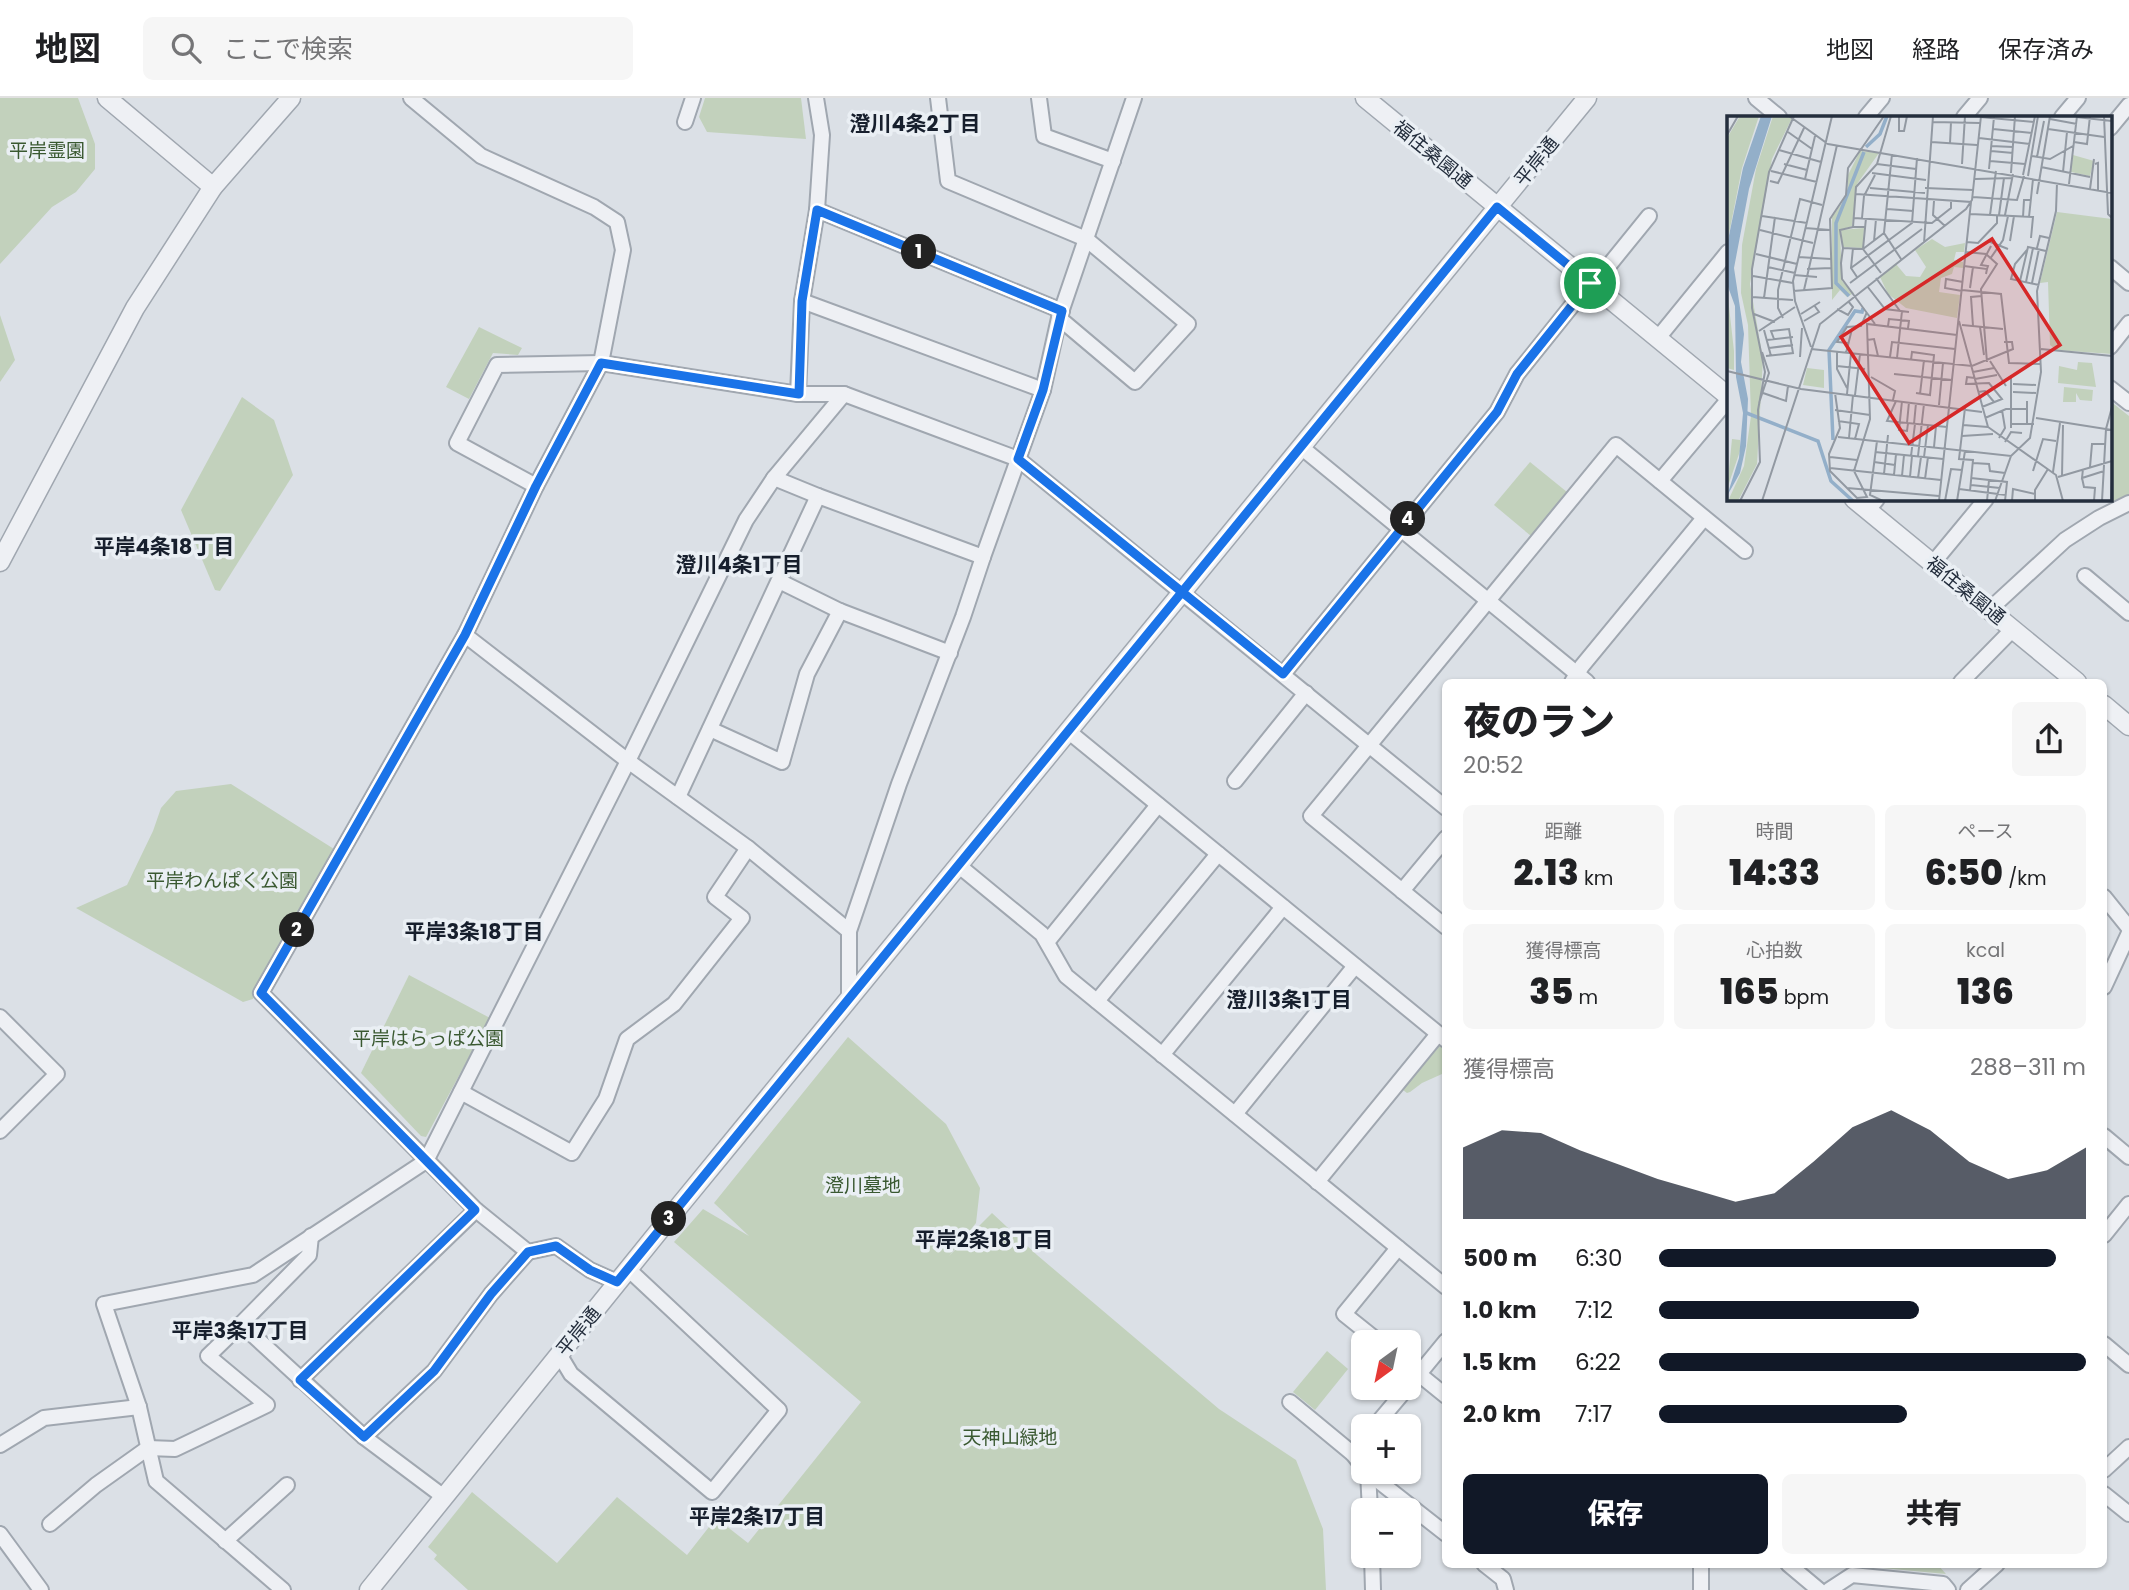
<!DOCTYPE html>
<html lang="ja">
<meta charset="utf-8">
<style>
body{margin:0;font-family:Poppins,"Noto Sans JP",sans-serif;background:#f6f6f6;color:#202124;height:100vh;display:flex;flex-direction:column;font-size:26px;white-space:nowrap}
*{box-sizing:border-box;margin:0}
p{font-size:23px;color:#757577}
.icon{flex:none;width:38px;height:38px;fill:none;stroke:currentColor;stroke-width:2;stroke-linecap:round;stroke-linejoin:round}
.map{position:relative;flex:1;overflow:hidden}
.details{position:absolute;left:1442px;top:581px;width:665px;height:889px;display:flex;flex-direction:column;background:#fff;border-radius:10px;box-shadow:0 2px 5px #0004}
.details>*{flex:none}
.needle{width:46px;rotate:213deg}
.tools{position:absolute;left:1351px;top:1232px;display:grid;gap:14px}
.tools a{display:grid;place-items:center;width:70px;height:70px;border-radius:10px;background:#fff;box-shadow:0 2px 5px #0004;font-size:35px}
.pin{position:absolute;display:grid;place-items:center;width:60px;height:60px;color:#fff;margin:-30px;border:4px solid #fff;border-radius:50%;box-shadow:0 2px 7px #0007}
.km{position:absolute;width:35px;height:35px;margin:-18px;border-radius:50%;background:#222;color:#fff;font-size:19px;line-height:35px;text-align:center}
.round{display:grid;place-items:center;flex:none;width:74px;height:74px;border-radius:10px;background:#f6f6f6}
.head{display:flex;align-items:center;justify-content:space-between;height:119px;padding:0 21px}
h1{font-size:38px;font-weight:800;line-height:52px}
.metrics{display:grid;grid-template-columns:repeat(3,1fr);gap:10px;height:119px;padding:7px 21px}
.metrics div{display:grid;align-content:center;border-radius:10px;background:#f6f6f6;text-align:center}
.metrics b{font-size:35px;font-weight:800}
.metrics small{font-size:19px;font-weight:400}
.metrics p{font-size:19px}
.chart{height:196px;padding:14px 21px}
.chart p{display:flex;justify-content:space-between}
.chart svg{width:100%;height:126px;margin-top:7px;fill:#111827;opacity:.7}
.cta{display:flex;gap:14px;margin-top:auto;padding:14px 21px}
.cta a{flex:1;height:80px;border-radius:10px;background:#111827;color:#fff;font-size:28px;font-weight:800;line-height:80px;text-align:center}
.cta a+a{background:#f6f6f6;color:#202124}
ul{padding:0 21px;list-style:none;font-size:23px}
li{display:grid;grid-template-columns:112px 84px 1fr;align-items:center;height:52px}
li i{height:18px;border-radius:9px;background:#111827}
header{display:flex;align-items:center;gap:42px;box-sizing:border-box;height:98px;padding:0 35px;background:#fff;border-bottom:2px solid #e0e0e0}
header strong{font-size:33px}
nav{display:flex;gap:38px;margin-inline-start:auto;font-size:24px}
.search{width:490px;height:63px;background:#f6f6f6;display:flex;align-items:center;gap:18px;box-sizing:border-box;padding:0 24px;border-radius:10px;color:#757577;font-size:26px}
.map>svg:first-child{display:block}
</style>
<header>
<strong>地図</strong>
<div class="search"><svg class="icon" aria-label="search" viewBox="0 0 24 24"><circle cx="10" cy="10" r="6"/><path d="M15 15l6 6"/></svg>ここで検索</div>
<nav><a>地図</a><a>経路</a><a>保存済み</a></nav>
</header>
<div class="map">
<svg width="2129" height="1492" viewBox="0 0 2129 1492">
<rect width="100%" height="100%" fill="#dbe0e6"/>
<g fill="#c2d1bc">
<path d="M 0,0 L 78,0 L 95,46 L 95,71 L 76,94 L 52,109 L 0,166 Z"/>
<path d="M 705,0 L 801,0 L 806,41 L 707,34 L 699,19 Z"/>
<path d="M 0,217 L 15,262 L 0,284 Z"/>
<path d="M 479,229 L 522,250 L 518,257 L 493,255 L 469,301 L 446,289 Z"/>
<path d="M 242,299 L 274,322 L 293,377 L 220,493 L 215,492 L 181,412 Z"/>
<path d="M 2110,303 L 2129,318 L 2129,397 L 2114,405 L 2109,401 Z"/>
<path d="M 1530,364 L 1567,394 L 1531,438 L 1494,407 Z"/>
<path d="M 231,686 L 334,751 L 253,901 L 243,904 L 76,810 L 127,787 L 153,733 L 161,710 L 176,693 Z"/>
<path d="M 409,877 L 490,920 L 426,1039 L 421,1038 L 361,975 Z"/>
<path d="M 848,939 L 946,1026 L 980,1090 L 976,1125 L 949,1158 L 992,1115 L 1037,1157 L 1219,1311 L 1296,1362 L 1323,1431 L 1326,1492 L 468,1492 L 434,1461 L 437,1457 L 428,1449 L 472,1394 L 557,1465 L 617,1399 L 687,1457 L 716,1420 L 748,1445 L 861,1304 L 674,1144 L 703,1111 L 749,1138 L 714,1105 Z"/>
<path d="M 1441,946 L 1445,950 L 1445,977 L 1442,976 L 1422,985 L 1410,994 L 1407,995 L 1403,992 Z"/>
<path d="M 1327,1253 L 1348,1271 L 1315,1312 L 1293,1294 Z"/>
<path d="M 1849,1467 L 1938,1467 L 1946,1476 L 1850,1467 Z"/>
</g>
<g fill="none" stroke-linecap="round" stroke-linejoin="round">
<g stroke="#a0a7b0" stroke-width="18">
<g id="minor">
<path d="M 411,0 L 481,58 L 594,109 L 617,124 L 623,152 L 601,265 L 536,388 L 465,537 L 261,895 L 476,1112 L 528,1154 L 556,1148 L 590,1172 L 617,1184"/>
<path d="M 938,0 L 948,83 L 1086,141 L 1188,226 L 1135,284 L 1059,220"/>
<path d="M 1039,0 L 1044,38 L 1113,63"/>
<path d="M 1756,0 L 1779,19"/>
<path d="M 1866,19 L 1882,0"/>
<path d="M 1964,19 L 1980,0"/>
<path d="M 2062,19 L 2078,0"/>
<path d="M 685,24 L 693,0"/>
<path d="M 2110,30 L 2129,7"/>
<path d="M 817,112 L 1062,213"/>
<path d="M 2110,169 L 2129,185"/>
<path d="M 1593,187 L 1649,118"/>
<path d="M 802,203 L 1043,292"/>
<path d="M 1658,240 L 1728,154"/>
<path d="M 2110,249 L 2129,225"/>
<path d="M 2110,290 L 2129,305"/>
<path d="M 798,296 L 802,203 L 817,112 L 822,37 L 816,0"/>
<path d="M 1301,349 L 1587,584"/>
<path d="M 774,380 L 818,398 L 983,459"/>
<path d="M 1660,383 L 1728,302"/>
<path d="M 536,388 L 457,345 L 497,267 L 601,265 L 798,296 L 844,296 L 1018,361 L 1446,710"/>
<path d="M 1868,412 L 1877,401"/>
<path d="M 1933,465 L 1986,401"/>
<path d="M 2085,478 L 2129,515"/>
<path d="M 779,483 L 840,513 L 950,555"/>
<path d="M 1989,512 L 2065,442 L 2099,420 L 2129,405"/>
<path d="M 465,537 L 628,663 L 748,750 L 849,833"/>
<path d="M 1283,576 L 1497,314 L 1517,276 L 1590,185"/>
<path d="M 1572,584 L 1582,568 L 1704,420"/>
<path d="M 1961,584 L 2013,531"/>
<path d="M 710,631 L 782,664 L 807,576 L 840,513"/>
<path d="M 1068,633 L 1446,942"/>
<path d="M 1235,683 L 1306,595"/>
<path d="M 678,699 L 818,398"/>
<path d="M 958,767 L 1042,836 L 1066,878 L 1446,1189"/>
<path d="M 1402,793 L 1446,740"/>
<path d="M 2104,799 L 2129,830"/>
<path d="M 1446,829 L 1311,718 L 1616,347 L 1745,453"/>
<path d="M 1047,844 L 1158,707"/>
<path d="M 2104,889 L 2129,835"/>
<path d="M 849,901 L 849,833 L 899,686 L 963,519 L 983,459 L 1043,292 L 1059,220 L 1134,0"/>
<path d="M 1097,903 L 1218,756"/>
<path d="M 0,919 L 57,976 L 0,1033"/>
<path d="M 1162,957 L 1283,809"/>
<path d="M 461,994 L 572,1055 L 606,1001 L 627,941 L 674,906 L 742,820 L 715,799 L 748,750"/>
<path d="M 1235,1016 L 1355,868"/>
<path d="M 2104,1038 L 2129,1059"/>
<path d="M 1317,1084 L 1438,936"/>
<path d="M 2104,1137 L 2129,1106"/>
<path d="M 311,1138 L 309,1157 L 241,1226 L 364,1339 L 444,1399"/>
<path d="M 1379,1244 L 1344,1216 L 1398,1150"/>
<path d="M 2104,1246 L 2129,1267"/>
<path d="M 559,1256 L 571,1276 L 712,1394 L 779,1312 L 628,1171"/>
<path d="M 1409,1268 L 1446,1298"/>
<path d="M 300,1282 L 476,1112"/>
<path d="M 1409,1288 L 1446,1243"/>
<path d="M 1290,1304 L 1353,1356 L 1363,1369"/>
<path d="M 1375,1328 L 1407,1290"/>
<path d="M 364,1339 L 434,1273 L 491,1196 L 528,1154"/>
<path d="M 0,1347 L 44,1320 L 139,1309"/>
<path d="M 1353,1356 L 1363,1343"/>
<path d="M 2104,1372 L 2129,1349"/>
<path d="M 1367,1374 L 1446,1436"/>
<path d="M 1368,1375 L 1370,1412"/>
<path d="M 2104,1396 L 2129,1416"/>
<path d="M 50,1426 L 96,1387 L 148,1350 L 175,1351 L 267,1307 L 208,1258 L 241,1226"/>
<path d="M 0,1436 L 41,1492"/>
<path d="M 225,1443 L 287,1387"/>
<path d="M 1372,1458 L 1373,1492"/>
<path d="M 1484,1466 L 1503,1481 L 1506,1492"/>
<path d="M 1701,1466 L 1701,1492"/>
<path d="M 1788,1466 L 1819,1492"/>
<path d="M 283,1492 L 156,1383 L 139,1309 L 104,1206 L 253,1177 L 426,1063 L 628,663 L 746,422 L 774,380 L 844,296"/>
<path d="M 1829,1492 L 1852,1477 L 1943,1486 L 1948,1492"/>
<path d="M 1968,1492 L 1997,1466"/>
</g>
</g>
<g stroke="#a0a7b0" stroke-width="21">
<g id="tertiary">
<path d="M 107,0 L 213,89"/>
<path d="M 1365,0 L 1728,298"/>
<path d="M 1854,401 L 2077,584"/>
<path d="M 0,464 L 135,210 L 213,89 L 291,0"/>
<path d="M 2104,607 L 2129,628"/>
<path d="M 369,1492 L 676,1112 L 1587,0"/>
</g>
</g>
<use href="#minor" stroke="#eef0f4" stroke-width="14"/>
<use href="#tertiary" stroke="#eef0f4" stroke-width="18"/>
</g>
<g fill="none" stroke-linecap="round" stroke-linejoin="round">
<g stroke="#fff" stroke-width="14">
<path id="route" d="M 1590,185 L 1497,109 L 1182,494 L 1018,361 L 1043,292 L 1062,213 L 817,112 L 802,203 L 799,296 L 601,265 L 536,388 L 465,537 L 261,895 L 475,1112 L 300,1282 L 364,1339 L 434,1273 L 491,1196 L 528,1154 L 556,1148 L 590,1172 L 617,1184 L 1182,494 L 1283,576 L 1497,314 L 1517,276 L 1590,185"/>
</g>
<use href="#route" stroke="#1a73e8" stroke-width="9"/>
</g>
<g text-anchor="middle" stroke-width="7" stroke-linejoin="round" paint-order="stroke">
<g font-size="19" fill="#3a5931" stroke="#eaeff4">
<text x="47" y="59">平岸霊園</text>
<text x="222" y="789">平岸わんぱく公園</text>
<text x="428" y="947">平岸はらっぱ公園</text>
<text x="863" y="1094">澄川墓地</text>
<text x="1010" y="1346">天神山緑地</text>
</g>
<g font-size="19" fill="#242e3d" stroke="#eaeff4">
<text transform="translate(1433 56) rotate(39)" y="7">福住桑園通</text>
<text transform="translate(1536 63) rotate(-51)" y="7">平岸通</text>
<text transform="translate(1966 492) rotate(39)" y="7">福住桑園通</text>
<text transform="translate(578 1233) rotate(-51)" y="7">平岸通</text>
</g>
<g font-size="21" font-weight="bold" fill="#171f2d" stroke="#eaeff4">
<text x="915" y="33">澄川4条2丁目</text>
<text x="164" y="456">平岸4条18丁目</text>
<text x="739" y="474">澄川4条1丁目</text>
<text x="474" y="841">平岸3条18丁目</text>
<text x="1289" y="909">澄川3条1丁目</text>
<text x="984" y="1149">平岸2条18丁目</text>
<text x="240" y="1240">平岸3条17丁目</text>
<text x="757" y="1426">平岸2条17丁目</text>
</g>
</g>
<g transform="translate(1727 18)">
<rect width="385" height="385" fill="#dbe0e6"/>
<path d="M 13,0 L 32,0 L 15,52 L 0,128 L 0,22 ZM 46,0 L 66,0 L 45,43 L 23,168 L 36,243 L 30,348 L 11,385 L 1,385 L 17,350 L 24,300 L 21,209 L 14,177 L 15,129 L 29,53 ZM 133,35 L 152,37 L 130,68 L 125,110 L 113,114 L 115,165 L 127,177 L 120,181 L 113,174 L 105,184 L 105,101 L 120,80 L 121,59 ZM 346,39 L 367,45 L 363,60 L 344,56 ZM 330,96 L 385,103 L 385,238 L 329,234 L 323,229 L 321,166 L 313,167 ZM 137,112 L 136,132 L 116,131 L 114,114 ZM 205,123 L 218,131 L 238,127 L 237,136 L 229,136 L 227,144 L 236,146 L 236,152 L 227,151 L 225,158 L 214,162 L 212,176 L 233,179 L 230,202 L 179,192 L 161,178 L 153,161 L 169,148 L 179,160 L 193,161 L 199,151 L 188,134 ZM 0,173 L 7,235 L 7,254 L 0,252 ZM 351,246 L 365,247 L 369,271 L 331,267 L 332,250 L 350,254 ZM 80,252 L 97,254 L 97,272 L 76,269 ZM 337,271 L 366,274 L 365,285 L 353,284 L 349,277 L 349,286 L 336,286 ZM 5,323 L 13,324 L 13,335 L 0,373 Z" fill="#c2d1bc"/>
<path d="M 34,0 L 45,0 L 22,73 L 7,152 L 17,218 L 14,246 L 21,283 L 19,330 L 13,357 L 0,380 L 12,342 L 16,297 L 9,261 L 8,190 L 0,168 L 0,129 L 16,52 Z" fill="#93afc9"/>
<path fill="none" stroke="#93afc9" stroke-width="3.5" d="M 139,31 L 153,18 L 160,0M 122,180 L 109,167 L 109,107 L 137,36M 17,296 L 91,325 L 104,365 L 126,385M 106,324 L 102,234 L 128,195 L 135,196 L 136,192"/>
<path fill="none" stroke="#9299a2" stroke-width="2" d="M 62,0 L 101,28 L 385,77M 172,0 L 172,15 L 177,15 L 180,0M 377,0 L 381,98 L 385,102M 253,1 L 307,6M 349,1 L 385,5M 323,3 L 350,8M 206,6 L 253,7M 266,13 L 305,17M 321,13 L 377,21M 61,16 L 85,33M 0,19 L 11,0M 252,22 L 303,28M 204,26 L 250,29M 347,26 L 360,28 L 363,0M 223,27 L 224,6M 264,30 L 286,31M 52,34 L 94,46M 264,35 L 286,37M 165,38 L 157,117 L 174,143M 305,40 L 323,43 L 346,30M 310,41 L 317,5M 263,45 L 298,48M 57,48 L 80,54M 150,48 L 189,53M 235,48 L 238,0M 368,48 L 371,47 L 371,74M 314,51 L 363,61M 262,53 L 267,1M 44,55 L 90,66M 336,56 L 340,16M 145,57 L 199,64M 284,57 L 288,0M 296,59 L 308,0M 301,60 L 311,0M 78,63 L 88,20M 248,63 L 285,62M 43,65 L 51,67 L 77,12M 342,68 L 350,0M 143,72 L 198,77M 198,72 L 246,74M 363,73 L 367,43M 129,78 L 244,86 L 212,385M 310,78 L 323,0M 246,81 L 290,84 L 297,60M 207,85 L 206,99 L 218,110M 160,93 L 186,95M 243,98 L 306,101 L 304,122M 263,99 L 269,55M 272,99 L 277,62M 278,99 L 286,58M 35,100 L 80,107M 296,101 L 297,84 L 304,84M 302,101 L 306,63M 127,102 L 205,107 L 224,92 L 224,85M 135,102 L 137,80 L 148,59M 139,102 L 136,133 L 154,157M 139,111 L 126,111 L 129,71 L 150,48 L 164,0M 78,112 L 103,114M 33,114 L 86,127M 147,125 L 149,103M 261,125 L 281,133M 283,125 L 287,100M 240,126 L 251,127 L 270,107 L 270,99M 197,127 L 206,0M 116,132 L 113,114 L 126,111M 126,132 L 124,152 L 130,161M 310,132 L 313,120 L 322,122M 300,134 L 288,148 L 284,163 L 312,169M 239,136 L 259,138 L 270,148 L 254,173 L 260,246M 29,138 L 70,148M 71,141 L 104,143M 263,143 L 276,124 L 281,100M 237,150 L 260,153 L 259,158M 41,151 L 68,157M 124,152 L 185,107 L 190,42M 80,153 L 104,152M 260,153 L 261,150 L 254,149 L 264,130M 67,159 L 90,161M 26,160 L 66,167M 149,162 L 173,195M 293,165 L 301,131 L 319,135M 299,166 L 306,132M 123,167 L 195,113M 305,167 L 312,133M 140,170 L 158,193 L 182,196M 243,172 L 246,151M 77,174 L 110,29M 235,174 L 274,178 L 282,247 L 313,248M 66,175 L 105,172 L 103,103 L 119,79 L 121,52 L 157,0M 235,175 L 218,172 L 219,163 L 236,166M 25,181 L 66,184M 37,182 L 48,101M 110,193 L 121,199 L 126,191 L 121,185M 27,198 L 48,206M 74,198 L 93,186M 56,202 L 51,192 L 51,174 L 73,83 L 95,89M 77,205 L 92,196 L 87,189M 232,205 L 261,311 L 329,359 L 336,385M 148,208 L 115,163 L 114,147 L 116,132 L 136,133 L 157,117M 235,209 L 276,213M 161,210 L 162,203 L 182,205 L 181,212M 246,210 L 244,181 L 255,180M 253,211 L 257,239M 37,214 L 44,240M 32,215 L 68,191M 40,224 L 66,221M 140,224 L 147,223 L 151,240M 121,227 L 110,226 L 120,211 L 134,210 L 140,196M 84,231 L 68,185 L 66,165 L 105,0M 42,232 L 66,229M 84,233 L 245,250 L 286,233 L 285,226 L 277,226M 314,233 L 385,240M 110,236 L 110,253 L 120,272M 119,237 L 125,213M 39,240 L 66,237 L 62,213 L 44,215 L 47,223M 73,241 L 75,212M 163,241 L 165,226 L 228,233M 170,242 L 175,195M 184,244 L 185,236 L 207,239 L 203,279 L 189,277M 263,245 L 279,270M 110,250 L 138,253M 0,255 L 74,273 L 255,296M 246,256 L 267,252M 167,258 L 225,264M 284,259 L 284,312M 144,261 L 168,275 L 166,284M 248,262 L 240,261 L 239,268 L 262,267 L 275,283 L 255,291M 248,263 L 270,259M 286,268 L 309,269M 251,276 L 258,275 L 267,286M 286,276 L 309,277M 36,277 L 59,285 L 61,270M 108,277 L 113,312 L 102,338 L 103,355 L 130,382 L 140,381 L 127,355 L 143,303 L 140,208 L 230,219M 120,278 L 124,237M 193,278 L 197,244M 128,279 L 133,238M 169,285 L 160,305 L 220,311M 175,285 L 172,314 L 180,315 L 181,307M 32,287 L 42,257 L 35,236M 212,289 L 216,247M 238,292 L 232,343 L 246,344 L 243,375M 108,294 L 143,299M 258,302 L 279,293 L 300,293M 309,302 L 385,314M 111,305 L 132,308 L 128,323M 180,307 L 182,286M 187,308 L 189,287M 285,308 L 307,308M 300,308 L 300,285M 236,309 L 261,311M 235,320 L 266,318M 111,321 L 284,340 L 303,322 L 314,256 L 310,175 L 329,95 L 330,67M 122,322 L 126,279M 272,322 L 278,312 L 275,294M 150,325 L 143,379 L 156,385M 278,326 L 284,316 L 295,317M 207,331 L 209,310M 148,336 L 216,343M 184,340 L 188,308M 191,340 L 197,288M 103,341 L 130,344M 197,341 L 201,309M 147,346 L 168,349M 246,347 L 262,348 L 263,355 L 278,357M 363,351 L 365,328 L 378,328M 103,352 L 214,364M 356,353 L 355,362 L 377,355M 306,355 L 316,323 L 329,325M 326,356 L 333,307M 157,358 L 161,319M 167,359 L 169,338M 175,360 L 177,339M 335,360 L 336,309M 183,361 L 185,340M 331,361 L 385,345M 191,362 L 194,341M 244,362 L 280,366 L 278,385M 355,362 L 357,371 L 368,372 L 367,385M 198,363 L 201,341M 244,369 L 273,372M 120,372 L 212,380M 232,373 L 279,379M 13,385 L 33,346 L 31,294 L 38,256 L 25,192 L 25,153 L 42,56 L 67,0M 35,385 L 93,208 L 239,93 L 245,84 L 254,0M 218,385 L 224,353 L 235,354M 230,385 L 238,335M 260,385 L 262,364M 268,385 L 284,340M 285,385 L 286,373 L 308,378M 308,385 L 308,374 L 321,353M 375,385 L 379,313 L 385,291M 384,385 L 385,361"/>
<path fill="#d62828" fill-opacity="0.15" stroke="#d62828" stroke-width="3.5" d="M 265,123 L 333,229 L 182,327 L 114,221 Z"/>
<rect width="385" height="385" fill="none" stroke="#242e3d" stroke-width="3.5"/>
</g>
</svg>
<div class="tools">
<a><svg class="needle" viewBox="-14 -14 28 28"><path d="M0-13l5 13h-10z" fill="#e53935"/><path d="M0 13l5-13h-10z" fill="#757577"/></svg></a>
<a>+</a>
<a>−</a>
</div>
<div class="pin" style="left:1590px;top:185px;background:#1e9e55"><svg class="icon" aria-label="arrive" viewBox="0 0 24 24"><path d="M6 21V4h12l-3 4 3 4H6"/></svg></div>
<b class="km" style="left:919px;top:154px">1</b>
<b class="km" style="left:297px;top:832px">2</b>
<b class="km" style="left:669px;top:1121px">3</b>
<b class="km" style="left:1408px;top:421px">4</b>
<section class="details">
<div class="head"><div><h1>夜のラン</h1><p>20:52</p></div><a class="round"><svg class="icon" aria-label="share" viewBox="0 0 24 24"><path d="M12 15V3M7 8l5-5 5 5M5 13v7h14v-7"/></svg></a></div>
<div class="metrics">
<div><p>距離</p><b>2.13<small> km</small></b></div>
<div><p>時間</p><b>14:33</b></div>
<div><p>ペース</p><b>6:50<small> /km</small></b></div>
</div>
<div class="metrics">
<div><p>獲得標高</p><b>35<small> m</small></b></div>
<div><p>心拍数</p><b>165<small> bpm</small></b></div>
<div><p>kcal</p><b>136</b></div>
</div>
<div class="chart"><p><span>獲得標高</span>288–311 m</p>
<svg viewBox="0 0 160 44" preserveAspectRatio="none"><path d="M0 44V19L10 13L20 14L30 20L40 25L50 30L60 34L70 38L80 35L90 24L100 12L110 6L120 13L130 24L140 30L150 27L160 19V44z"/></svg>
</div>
<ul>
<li><b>500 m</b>6:30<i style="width:93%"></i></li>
<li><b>1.0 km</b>7:12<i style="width:61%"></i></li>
<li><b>1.5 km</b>6:22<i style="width:100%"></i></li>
<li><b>2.0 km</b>7:17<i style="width:58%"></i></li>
</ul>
<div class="cta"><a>保存</a><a>共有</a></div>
</section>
</div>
